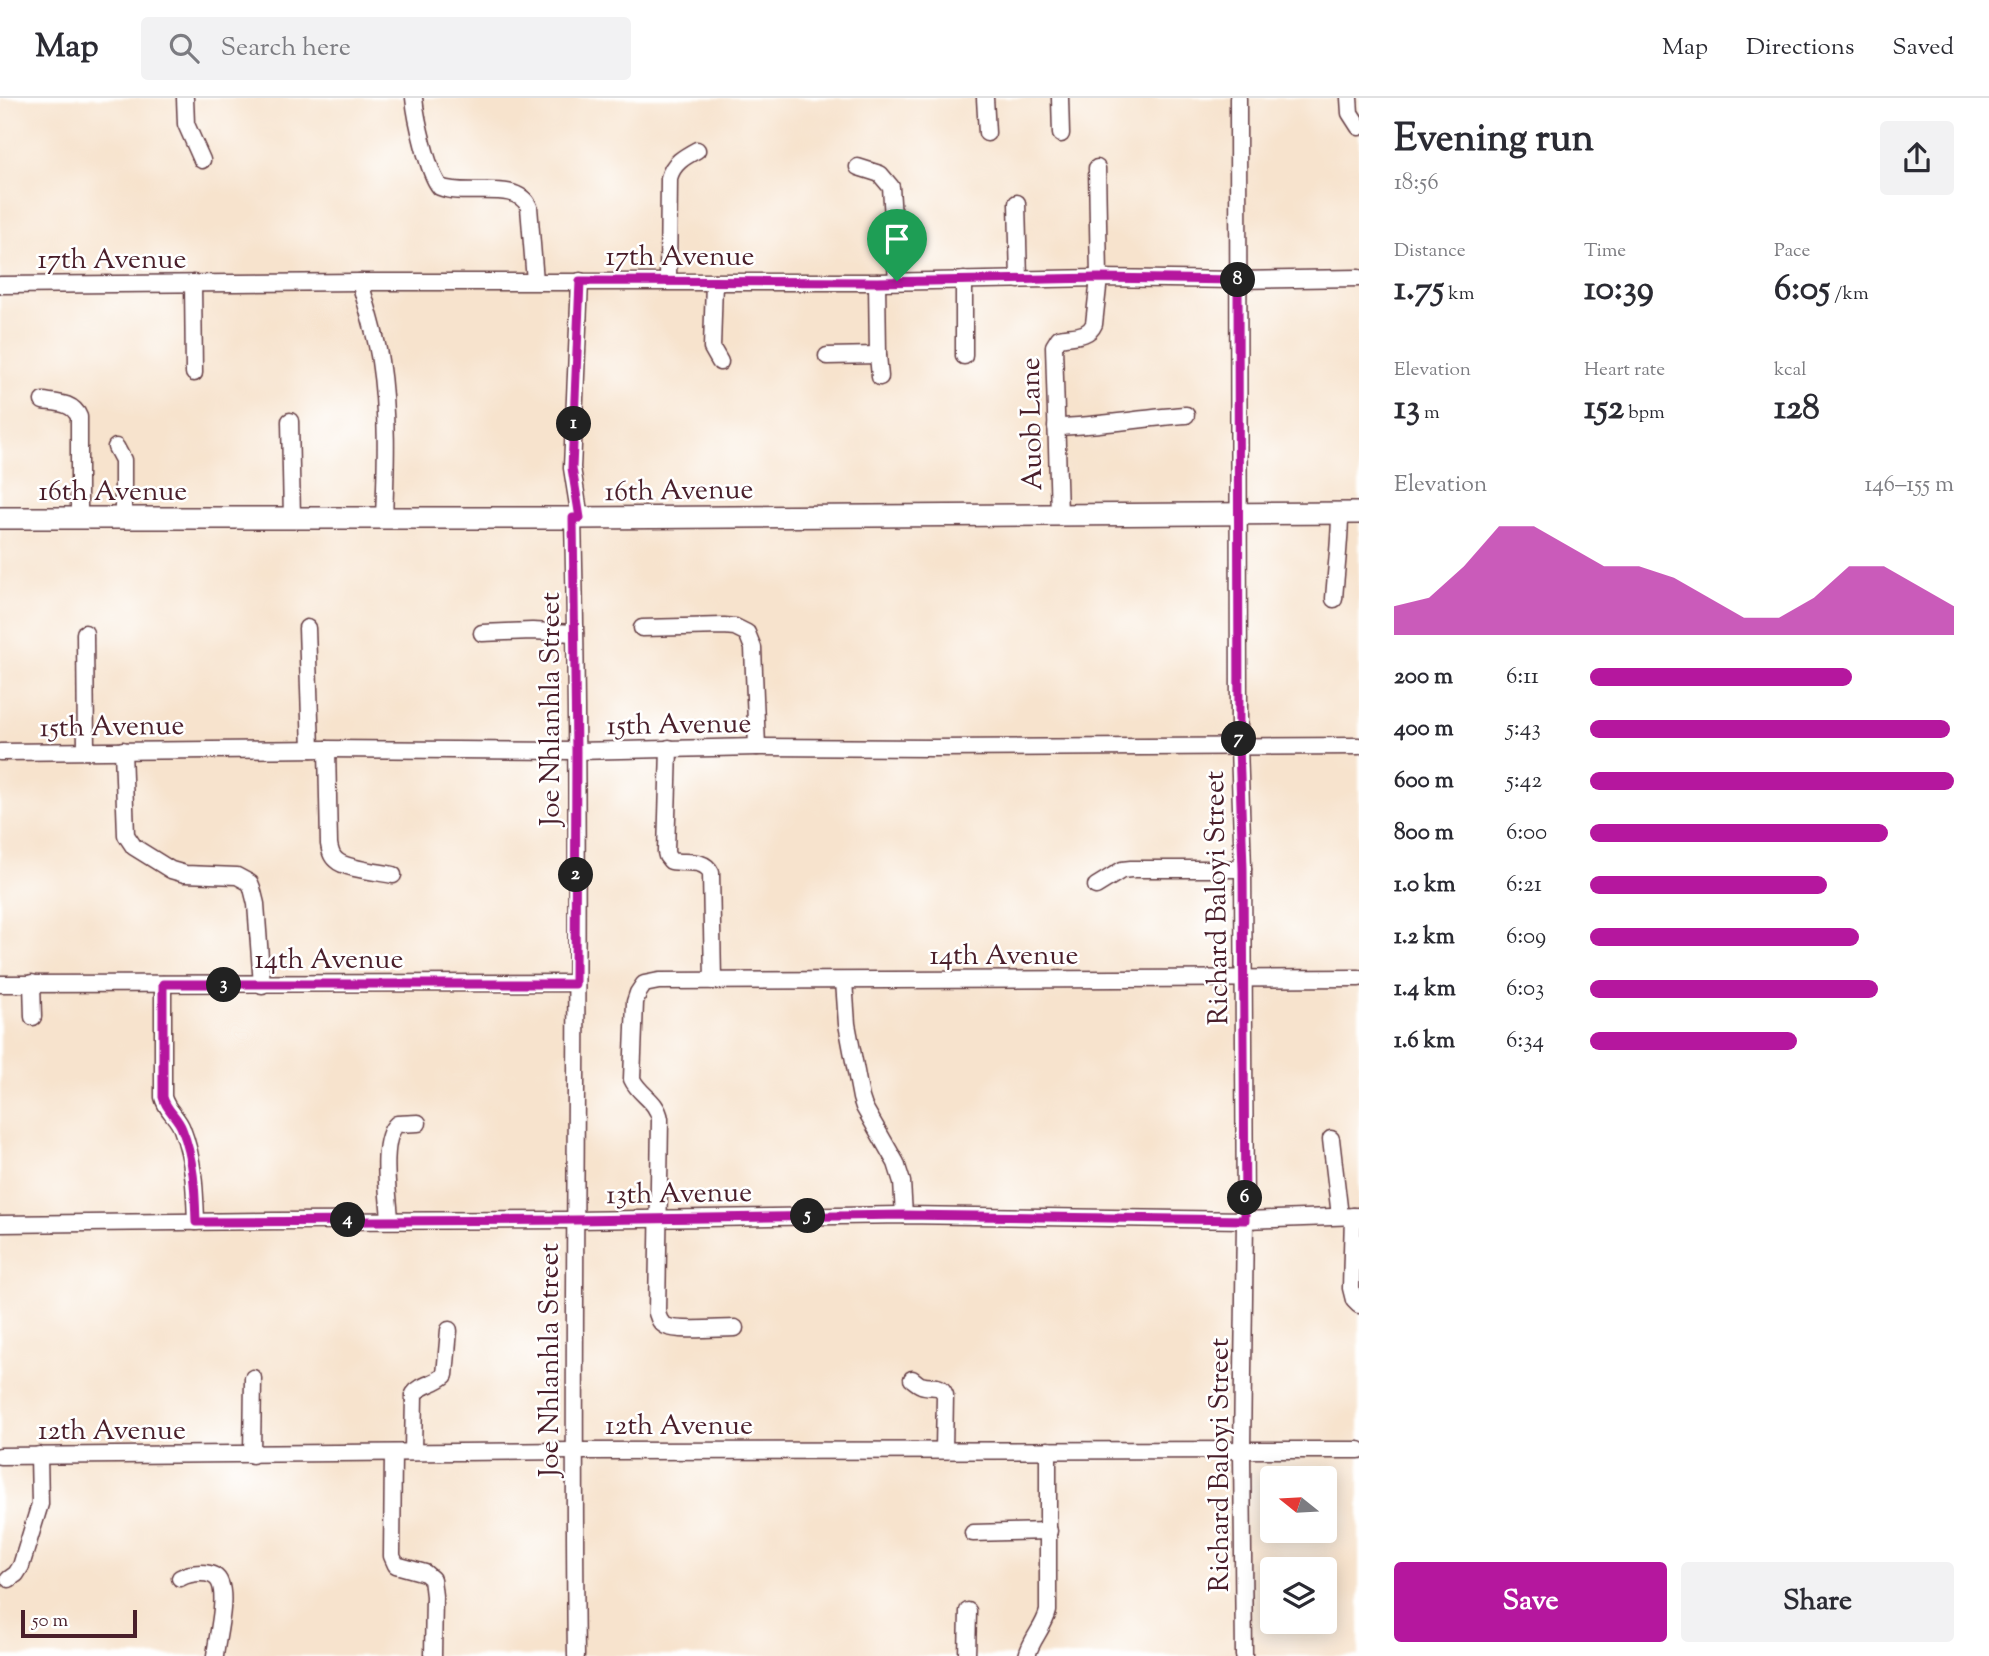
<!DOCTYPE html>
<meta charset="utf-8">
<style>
body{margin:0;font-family:"Sorts Mill Goudy",serif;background:#f2f2f3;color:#2b2b33;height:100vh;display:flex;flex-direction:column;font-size:26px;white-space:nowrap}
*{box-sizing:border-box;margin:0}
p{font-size:23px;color:#7c7c81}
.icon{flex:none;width:38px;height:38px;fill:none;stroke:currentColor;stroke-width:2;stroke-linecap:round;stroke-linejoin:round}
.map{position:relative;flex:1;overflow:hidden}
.details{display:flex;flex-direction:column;background:#fff;width:630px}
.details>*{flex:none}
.needle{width:46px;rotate:288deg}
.buttons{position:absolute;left:1260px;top:1368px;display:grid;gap:14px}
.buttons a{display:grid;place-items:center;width:77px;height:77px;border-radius:7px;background:#fff;box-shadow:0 4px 18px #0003;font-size:35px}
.scale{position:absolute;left:21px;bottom:18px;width:116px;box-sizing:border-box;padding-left:7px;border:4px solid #4a1f2b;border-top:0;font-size:19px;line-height:24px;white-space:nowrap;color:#4a1f2b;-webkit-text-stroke:5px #fff;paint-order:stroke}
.pin{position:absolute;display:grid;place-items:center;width:60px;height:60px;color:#fff;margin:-72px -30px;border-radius:50% 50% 50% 0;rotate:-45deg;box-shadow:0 0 7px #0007}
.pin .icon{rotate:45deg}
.km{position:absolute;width:35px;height:35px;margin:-18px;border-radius:50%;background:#222;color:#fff;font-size:19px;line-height:35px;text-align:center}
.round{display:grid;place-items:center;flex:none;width:74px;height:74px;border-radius:7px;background:#f2f2f3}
.head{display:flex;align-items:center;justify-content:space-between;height:119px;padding:0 35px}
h1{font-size:38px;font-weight:800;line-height:52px}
.metrics{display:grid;grid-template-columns:repeat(3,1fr);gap:10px;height:119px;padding:7px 35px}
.metrics div{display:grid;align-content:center}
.metrics b{font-size:35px;font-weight:800}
.metrics small{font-size:19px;font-weight:400}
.metrics p{font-size:19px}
.chart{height:196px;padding:14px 35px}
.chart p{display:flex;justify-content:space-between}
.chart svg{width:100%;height:126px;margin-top:7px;fill:#b5179e;opacity:.7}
.button{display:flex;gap:14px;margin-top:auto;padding:14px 35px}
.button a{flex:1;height:80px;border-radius:7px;background:#b5179e;color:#fff;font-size:28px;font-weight:800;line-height:80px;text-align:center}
.button a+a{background:#f2f2f3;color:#2b2b33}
ul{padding:0 35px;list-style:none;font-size:23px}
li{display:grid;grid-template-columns:112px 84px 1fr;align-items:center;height:52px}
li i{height:18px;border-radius:9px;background:#b5179e}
header{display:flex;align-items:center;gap:42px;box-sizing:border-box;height:98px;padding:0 35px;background:#fff;border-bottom:2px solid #e1e1e2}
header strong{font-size:33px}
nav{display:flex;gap:38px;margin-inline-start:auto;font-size:24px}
.search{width:490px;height:63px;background:#f2f2f3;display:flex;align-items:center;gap:18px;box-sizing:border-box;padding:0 24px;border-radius:7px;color:#7c7c81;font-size:26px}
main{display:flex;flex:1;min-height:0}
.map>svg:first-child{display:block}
</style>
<header>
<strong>Map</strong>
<div class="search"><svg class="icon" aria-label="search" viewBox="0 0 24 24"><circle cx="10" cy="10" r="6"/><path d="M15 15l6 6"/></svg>Search here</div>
<nav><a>Map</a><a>Directions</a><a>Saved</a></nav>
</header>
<main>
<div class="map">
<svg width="1359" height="1558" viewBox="0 0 1359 1558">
<rect width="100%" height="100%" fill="#fff"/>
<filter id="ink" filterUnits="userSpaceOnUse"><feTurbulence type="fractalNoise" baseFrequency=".0143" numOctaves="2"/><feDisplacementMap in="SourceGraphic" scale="14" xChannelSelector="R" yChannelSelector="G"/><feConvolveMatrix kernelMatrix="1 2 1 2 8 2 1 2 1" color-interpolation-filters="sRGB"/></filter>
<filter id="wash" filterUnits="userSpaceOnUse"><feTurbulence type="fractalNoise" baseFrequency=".00686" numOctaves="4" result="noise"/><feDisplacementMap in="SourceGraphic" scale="28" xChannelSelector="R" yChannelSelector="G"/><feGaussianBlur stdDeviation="1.57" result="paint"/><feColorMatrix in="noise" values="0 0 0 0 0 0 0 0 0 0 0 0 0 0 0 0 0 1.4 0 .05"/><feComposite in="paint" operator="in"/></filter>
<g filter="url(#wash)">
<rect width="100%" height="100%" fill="#f7e3cd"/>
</g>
<g filter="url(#ink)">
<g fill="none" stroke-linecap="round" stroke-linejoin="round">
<g stroke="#643c43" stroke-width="19">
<g id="street">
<path d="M 185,0 L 186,26 L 202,62"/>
<path d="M 414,0 C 416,20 428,75 440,89 C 465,100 517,81 529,109 L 535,183"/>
<path d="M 985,0 L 987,35"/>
<path d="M 1060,0 L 1061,36"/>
<path d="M 1238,0 L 1239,648 L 1243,771 L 1245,1122 L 1242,1353 L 1244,1558"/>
<path d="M 1349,0 L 1350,15 L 1359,29"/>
<path d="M 858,69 L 880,76 L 891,89 L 897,183"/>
<path d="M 1017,105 L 1019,182"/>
<path d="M 580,183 L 572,370 L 580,420"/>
<path d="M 668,183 L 669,80 C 673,65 684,59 697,52"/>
<path d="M 360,184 C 367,210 376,236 380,263 C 388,315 386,367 384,420"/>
<path d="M 714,184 L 712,250 L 720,264"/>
<path d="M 877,184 L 878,257 L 880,279"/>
<path d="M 193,185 L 194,275"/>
<path d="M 0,187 L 360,184 L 877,184 L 1099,180 L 1238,182 L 1359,180"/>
<path d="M 827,258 L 878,257"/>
<path d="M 964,258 L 964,182"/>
<path d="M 43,303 C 56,305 73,304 79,319 L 79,421"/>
<path d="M 290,323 L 292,420"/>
<path d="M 1056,329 C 1099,328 1142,320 1186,317"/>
<path d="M 116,349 L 123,362 L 123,421"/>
<path d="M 1059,416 L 1054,248 L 1059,240 C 1072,237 1088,240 1094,226 L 1099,180 L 1097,70"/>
<path d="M 573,420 C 582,799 571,1179 576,1558"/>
<path d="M 1334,501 C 1336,471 1340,444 1340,415"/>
<path d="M 307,530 L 311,651"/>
<path d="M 642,530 L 724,528 L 735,529 L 747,535 L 753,550 L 757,649"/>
<path d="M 85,535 L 86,653"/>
<path d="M 482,535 L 532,533 L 575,535"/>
<path d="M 669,650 L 666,754 L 667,758 L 671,763 C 685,766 704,760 711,775 L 713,883"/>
<path d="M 327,651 L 329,746 C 330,752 331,758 336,762 C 345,771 379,774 393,777"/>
<path d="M 123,652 L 126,737 L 134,749 L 171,772 L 185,776 L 237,778 L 250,785 L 252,790 L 256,806 L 262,887"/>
<path d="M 0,654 L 327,651 L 576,653 L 757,649 L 935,650 L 1359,648"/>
<path d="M 1096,788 L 1122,772 L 1131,771 L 1243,771"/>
<path d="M 844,883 L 847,926 L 861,1000 L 864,1009 L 896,1065 L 902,1084 L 904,1117"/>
<path d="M 32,885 L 33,919"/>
<path d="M 0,886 L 575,885"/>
<path d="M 163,886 L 163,999 C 166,1012 178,1019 182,1031 C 194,1062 195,1092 196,1124"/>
<path d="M 1331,1041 L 1340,1118"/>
<path d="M 1353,1118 L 1351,1190 L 1354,1202 L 1359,1207"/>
<path d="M 390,1122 C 389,1099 379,1042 397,1026 L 418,1025"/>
<path d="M 0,1126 L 273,1123 L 575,1122 L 904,1117 L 1245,1122 L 1359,1118"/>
<path d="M 735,1230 C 719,1230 678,1234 666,1228 C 660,1225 659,1221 657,1215 L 660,1021 C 657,1002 639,997 632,981 L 635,904 L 638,895 L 644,886 L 659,883 L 1359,880"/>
<path d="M 912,1281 C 914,1282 919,1287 921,1287 C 931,1291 940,1284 945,1297 L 944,1352"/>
<path d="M 413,1354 L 414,1296 C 421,1286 436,1286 445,1277 L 449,1232"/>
<path d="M 393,1355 L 392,1458 L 396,1467 L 425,1475 L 432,1481 L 434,1498 L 433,1558"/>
<path d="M 252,1357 L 253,1280"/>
<path d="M 0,1358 L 573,1353 L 1359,1352"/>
<path d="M 973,1435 L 1049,1433"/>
<path d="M 180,1480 C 187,1476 192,1475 201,1475 C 209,1475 217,1477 220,1485 C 227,1502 217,1539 215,1558"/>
<path d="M 9,1481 L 16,1476 L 21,1468 L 40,1406 L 39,1357"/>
<path d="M 967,1558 L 968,1513"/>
<path d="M 1027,1558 C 1031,1541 1044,1530 1048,1513 L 1048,1352"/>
</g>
</g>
<g stroke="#643c43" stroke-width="24">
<path id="secondary" d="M 0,420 L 573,420 L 1359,415"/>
</g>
<use href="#street" stroke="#fff" stroke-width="16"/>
<use href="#secondary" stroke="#fff" stroke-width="21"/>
</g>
</g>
<g fill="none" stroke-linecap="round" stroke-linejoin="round" filter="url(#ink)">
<g stroke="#fff" stroke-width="14">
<path id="route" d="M 1099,180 L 1238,182 L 1239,648 L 1243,771 L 1245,1122 L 904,1117 L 575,1122 L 196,1124 C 195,1092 194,1061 182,1031 C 178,1019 166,1012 163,999 L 163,886 L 575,886 L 576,653 L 573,420 L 580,420 L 572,370 L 580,183 L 877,184 Z"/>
</g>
<use href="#route" stroke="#b5179e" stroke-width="9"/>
</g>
<g text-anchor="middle" stroke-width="5" stroke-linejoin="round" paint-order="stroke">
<g font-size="28" fill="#4a1f2b" stroke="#fff">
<text x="680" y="167">17th Avenue</text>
<text x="112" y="170">17th Avenue</text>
<text transform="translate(1030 326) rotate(-91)" y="10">Auob Lane</text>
<text transform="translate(679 391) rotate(-1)" y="10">16th Avenue</text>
<text x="113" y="402">16th Avenue</text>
<text transform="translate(549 611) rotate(-90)" y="10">Joe Nhlanhla Street</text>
<text transform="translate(679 625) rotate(-1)" y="10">15th Avenue</text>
<text transform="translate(112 627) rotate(-1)" y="10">15th Avenue</text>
<text transform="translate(1215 800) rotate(-91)" y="10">Richard Baloyi Street</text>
<text x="1004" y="866">14th Avenue</text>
<text x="329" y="870">14th Avenue</text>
<text transform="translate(679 1094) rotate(-1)" y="10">13th Avenue</text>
<text transform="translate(548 1262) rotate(-90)" y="10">Joe Nhlanhla Street</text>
<text x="679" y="1336">12th Avenue</text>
<text x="112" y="1341">12th Avenue</text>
<text transform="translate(1218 1367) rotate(-90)" y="10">Richard Baloyi Street</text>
</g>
</g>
</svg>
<div class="buttons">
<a><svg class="needle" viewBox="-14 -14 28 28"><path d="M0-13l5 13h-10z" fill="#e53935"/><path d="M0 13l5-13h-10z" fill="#7c7c81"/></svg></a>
<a><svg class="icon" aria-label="layers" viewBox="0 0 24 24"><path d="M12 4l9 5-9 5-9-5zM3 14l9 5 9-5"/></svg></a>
</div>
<div class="scale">50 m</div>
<div class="pin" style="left:897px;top:183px;background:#1e9e55"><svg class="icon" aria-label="arrive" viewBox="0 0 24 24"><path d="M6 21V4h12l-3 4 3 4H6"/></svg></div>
<b class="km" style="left:574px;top:326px">1</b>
<b class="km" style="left:576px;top:777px">2</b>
<b class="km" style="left:224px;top:887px">3</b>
<b class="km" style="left:348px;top:1122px">4</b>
<b class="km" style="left:808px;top:1118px">5</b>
<b class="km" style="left:1245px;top:1100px">6</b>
<b class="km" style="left:1239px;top:641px">7</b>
<b class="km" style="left:1238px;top:182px">8</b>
</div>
<section class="details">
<div class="head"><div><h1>Evening run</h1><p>18:56</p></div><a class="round"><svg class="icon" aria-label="share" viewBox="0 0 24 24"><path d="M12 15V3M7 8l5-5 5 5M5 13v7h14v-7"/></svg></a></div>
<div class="metrics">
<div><p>Distance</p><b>1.75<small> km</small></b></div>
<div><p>Time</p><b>10:39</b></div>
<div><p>Pace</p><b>6:05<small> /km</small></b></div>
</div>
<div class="metrics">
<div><p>Elevation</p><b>13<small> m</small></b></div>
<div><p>Heart rate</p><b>152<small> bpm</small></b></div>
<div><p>kcal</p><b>128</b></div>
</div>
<div class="chart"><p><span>Elevation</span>146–155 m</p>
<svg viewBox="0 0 160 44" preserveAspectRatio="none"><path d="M0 44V34L10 31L20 20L30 6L40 6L50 13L60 20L70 20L80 24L90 31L100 38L110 38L120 31L130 20L140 20L150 27L160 34V44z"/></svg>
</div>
<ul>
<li><b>200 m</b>6:11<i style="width:72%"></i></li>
<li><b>400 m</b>5:43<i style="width:99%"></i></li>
<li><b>600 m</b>5:42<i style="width:100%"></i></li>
<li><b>800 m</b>6:00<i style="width:82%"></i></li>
<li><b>1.0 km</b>6:21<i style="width:65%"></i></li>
<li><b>1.2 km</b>6:09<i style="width:74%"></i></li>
<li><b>1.4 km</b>6:03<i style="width:79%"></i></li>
<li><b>1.6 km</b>6:34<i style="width:57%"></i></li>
</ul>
<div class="button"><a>Save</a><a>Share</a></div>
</section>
</main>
